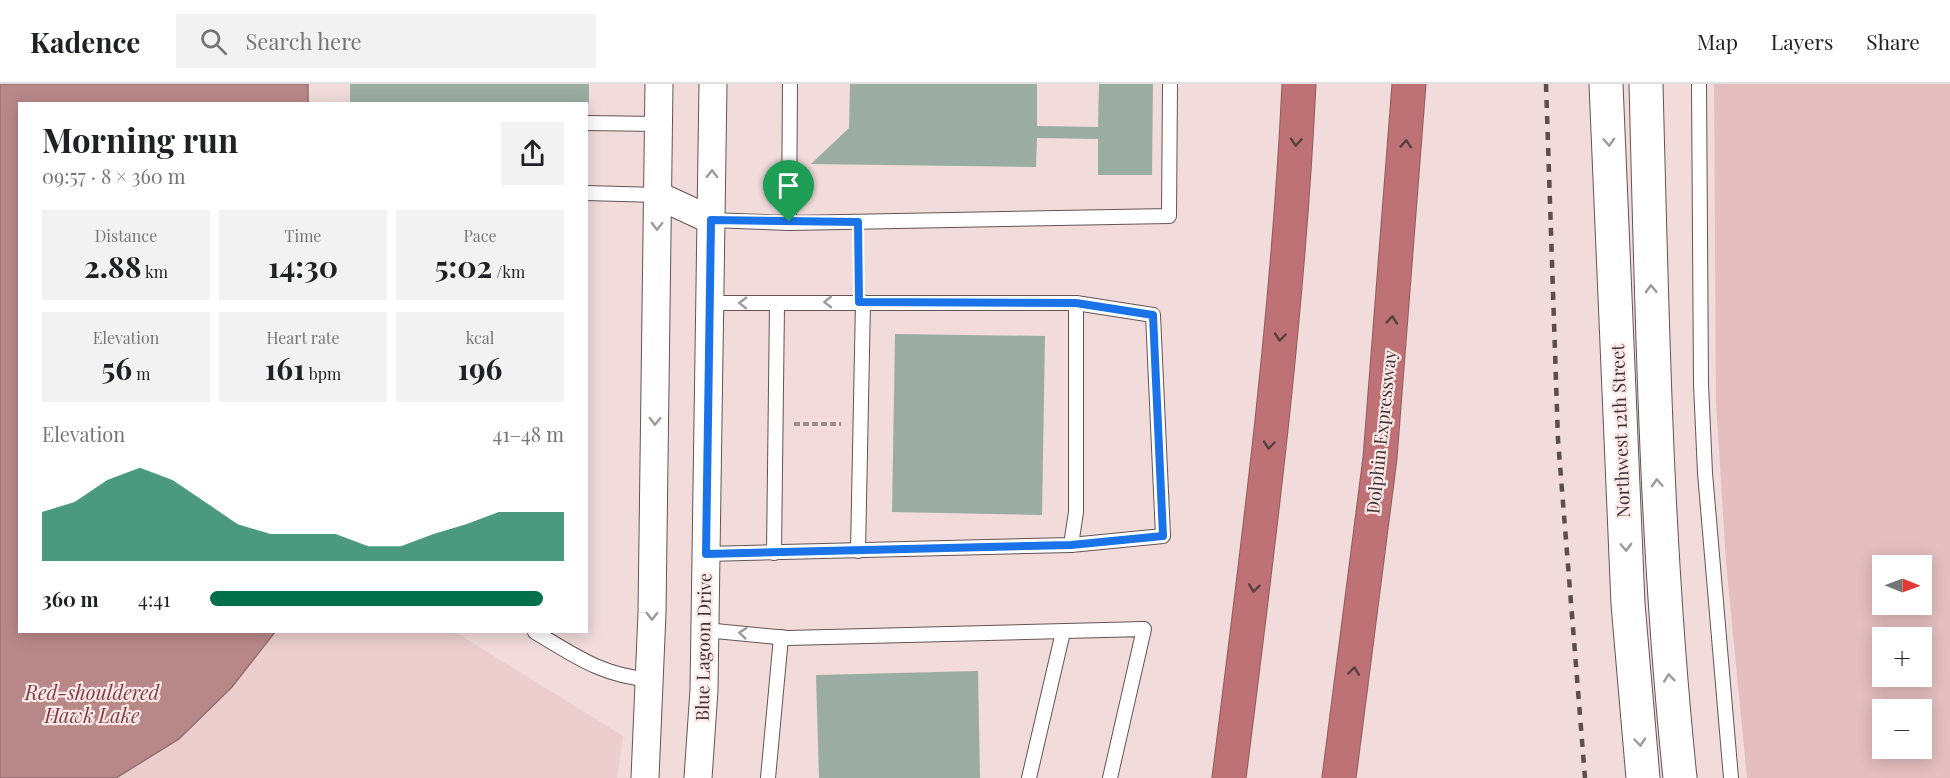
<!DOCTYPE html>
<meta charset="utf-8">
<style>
body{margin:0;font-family:"Playfair Display",serif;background:#f2f2f2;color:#202124;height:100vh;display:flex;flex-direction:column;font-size:22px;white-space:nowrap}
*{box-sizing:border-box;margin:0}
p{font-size:20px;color:#757577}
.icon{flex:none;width:33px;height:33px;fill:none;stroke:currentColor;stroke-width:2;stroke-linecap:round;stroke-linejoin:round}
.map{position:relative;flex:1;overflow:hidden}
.side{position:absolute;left:18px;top:18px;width:570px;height:531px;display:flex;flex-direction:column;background:#fff;border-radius:0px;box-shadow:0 3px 15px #0003}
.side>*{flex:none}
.needle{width:39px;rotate:91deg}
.tools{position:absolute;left:1872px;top:471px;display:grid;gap:12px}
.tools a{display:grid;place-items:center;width:60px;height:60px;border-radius:0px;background:#fff;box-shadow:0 3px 15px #0003;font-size:30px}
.pin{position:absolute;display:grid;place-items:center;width:51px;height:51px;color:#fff;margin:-62px -26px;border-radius:50% 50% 50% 0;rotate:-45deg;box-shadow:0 0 6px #0007}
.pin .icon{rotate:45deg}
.round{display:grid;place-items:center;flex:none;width:63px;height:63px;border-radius:0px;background:#f2f2f2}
.headline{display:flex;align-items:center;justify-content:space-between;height:102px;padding:0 24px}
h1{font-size:33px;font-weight:700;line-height:45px}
.stats{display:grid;grid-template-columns:repeat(3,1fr);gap:9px;height:102px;padding:6px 24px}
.stats div{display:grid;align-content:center;border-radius:0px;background:#f2f2f2;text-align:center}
.stats b{font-size:30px;font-weight:700}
.stats small{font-size:16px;font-weight:400}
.stats p{font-size:16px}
.chart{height:168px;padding:12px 24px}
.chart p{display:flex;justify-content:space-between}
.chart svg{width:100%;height:108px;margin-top:6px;fill:#00704a;opacity:.7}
ul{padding:0 24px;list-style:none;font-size:20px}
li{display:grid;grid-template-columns:96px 72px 1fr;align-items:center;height:45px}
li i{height:15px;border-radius:8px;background:#00704a}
header{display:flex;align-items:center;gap:36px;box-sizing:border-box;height:84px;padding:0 30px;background:#fff;border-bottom:2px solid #e0e0e0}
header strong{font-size:28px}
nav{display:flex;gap:33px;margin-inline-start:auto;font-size:21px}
.search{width:420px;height:54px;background:#f2f2f2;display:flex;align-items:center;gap:15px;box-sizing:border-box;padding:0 21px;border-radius:0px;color:#757577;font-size:22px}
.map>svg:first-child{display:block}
</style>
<header>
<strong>Kadence</strong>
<div class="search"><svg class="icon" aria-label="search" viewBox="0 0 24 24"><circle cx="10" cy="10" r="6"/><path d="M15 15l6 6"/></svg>Search here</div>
<nav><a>Map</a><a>Layers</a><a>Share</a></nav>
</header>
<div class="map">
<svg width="1950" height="694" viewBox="0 0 1950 694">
<rect width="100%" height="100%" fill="#f1dbdb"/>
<path fill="#eccece" d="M 275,548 L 455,548 L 623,652 L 617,694 L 116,694 L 179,655 L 232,603 Z"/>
<path fill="#e5bebf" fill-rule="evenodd" d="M 1714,0 L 1950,0 L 1950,694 L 1747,694 L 1726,478 L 1716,318 ZM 1882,482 L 1922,482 L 1922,520 L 1882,520 ZM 1882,554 L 1922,554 L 1922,592 L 1882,592 ZM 1882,626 L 1922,626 L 1922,664 L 1882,664 Z"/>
<path fill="#b88889" stroke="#936f70" stroke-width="1.5" d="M 0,0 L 308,0 L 308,19 L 20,20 L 20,548 L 275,548 L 232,603 L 179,655 L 116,694 L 0,694 Z"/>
<g fill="#9bada3">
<rect x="350" y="0" width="239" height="20"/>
<path d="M 850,0 L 1037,0 L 1037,42 L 1098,43 L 1099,0 L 1153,0 L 1152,91 L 1098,91 L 1098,55 L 1037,54 L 1036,83 L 811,80 L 849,44 Z"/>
<path d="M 895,250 L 1045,252 L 1042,431 L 892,428 Z"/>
<path d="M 978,587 L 980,694 L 819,694 L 816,591 Z"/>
</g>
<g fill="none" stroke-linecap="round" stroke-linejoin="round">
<g stroke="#665454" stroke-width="16">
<g id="lane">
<path d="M 1699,0 L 1701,300 L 1705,389 L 1731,694"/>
<path d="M 586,39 L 658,40"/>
<path d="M 586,109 L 657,111"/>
<path d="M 711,136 L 789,139 L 1169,132 L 1170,0"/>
<path d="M 789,139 L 790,0"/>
<path d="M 1071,461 L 1076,428 L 1076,219"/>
<path d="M 858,467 L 863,218"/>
<path d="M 774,469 L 777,220"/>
<path d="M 706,470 L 1071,461 L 1163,452 L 1153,231 L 1076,219 L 709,219"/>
<path d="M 705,546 L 787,554 L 1144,545 L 1110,694"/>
<path d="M 535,548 C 577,573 601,591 651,596"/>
<path d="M 768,694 L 781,553"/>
<path d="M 1029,694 L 1063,548"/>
</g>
</g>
<g stroke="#665454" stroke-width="29">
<g id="street">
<path d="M 657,111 L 711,136"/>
<path d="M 645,694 L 652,529 L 659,0"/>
<path d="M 698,694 L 704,606 L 713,0"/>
</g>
</g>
<g stroke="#665454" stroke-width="35">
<g id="secondary">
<path d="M 1606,0 L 1628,520 L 1643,694"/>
<path d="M 1646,0 C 1652,232 1656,463 1680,694"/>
</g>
</g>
<g stroke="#905c5e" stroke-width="35">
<g id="highway">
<path d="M 1229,694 C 1258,463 1288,233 1299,0"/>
<path d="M 1339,694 L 1380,374 L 1409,0"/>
</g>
</g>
<g stroke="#9c8c8c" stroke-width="4" stroke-dasharray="6 3" stroke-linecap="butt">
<path d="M 858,158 L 859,199"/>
<path d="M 794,340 L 841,340"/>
</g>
<use href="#lane" stroke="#fff" stroke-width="14"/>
<use href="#street" stroke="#fff" stroke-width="27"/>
<use href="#secondary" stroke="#fff" stroke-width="33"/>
<use href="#highway" stroke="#be7275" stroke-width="33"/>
<path stroke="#5a4f4f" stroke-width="4.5" stroke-dasharray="8 8" stroke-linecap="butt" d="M 1546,0 L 1558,356 L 1585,694"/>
</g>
<defs><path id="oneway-chevron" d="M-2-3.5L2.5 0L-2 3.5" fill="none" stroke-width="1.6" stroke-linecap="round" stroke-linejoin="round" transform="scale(1.5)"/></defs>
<g stroke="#564041">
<use href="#oneway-chevron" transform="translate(1296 58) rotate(94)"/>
<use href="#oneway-chevron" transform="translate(1406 60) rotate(-86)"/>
<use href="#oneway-chevron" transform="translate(1392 236) rotate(-85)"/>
<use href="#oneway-chevron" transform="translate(1280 253) rotate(96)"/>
<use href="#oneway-chevron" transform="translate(1269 361) rotate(95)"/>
<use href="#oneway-chevron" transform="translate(1254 504) rotate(97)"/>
<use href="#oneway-chevron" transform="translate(1354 587) rotate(-83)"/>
</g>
<g stroke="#9e9a9a">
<use href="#oneway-chevron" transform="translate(1609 58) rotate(88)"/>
<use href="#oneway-chevron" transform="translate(712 90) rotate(-89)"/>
<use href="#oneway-chevron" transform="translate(657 142) rotate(91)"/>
<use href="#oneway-chevron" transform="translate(1651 205) rotate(-92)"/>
<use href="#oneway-chevron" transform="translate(828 218) rotate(179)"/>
<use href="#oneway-chevron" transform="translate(743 219) rotate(-179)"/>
<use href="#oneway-chevron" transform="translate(655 337) rotate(91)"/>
<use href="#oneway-chevron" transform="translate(1657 399) rotate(-93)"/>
<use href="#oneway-chevron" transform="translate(1626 463) rotate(88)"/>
<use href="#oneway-chevron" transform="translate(652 532) rotate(91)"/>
<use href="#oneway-chevron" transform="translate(743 549) rotate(-174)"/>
<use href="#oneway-chevron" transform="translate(1669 594) rotate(-96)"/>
<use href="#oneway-chevron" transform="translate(1640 658) rotate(85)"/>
</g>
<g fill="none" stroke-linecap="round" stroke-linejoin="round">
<g stroke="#fff" stroke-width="12">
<path id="route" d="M 711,136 L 858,138 L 859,218 L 1076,219 L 1153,231 L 1163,452 L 1071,461 L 706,470 Z"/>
</g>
<use href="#route" stroke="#1a73e8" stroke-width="8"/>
</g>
<g text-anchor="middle" stroke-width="4.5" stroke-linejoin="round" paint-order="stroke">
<g font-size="18" fill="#3c3434" stroke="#fee8e8">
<text transform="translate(1621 347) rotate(-92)" y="6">Northwest 12th Street</text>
<text transform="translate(1382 348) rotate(-84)" y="6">Dolphin Expressway</text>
<text transform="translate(704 563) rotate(-89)" y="6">Blue Lagoon Drive</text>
</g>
<g font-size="20" font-style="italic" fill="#7f3e43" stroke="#fee8e8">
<text x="92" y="616">Red-shouldered<tspan x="92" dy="23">Hawk Lake</tspan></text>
</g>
</g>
</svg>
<div class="tools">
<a><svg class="needle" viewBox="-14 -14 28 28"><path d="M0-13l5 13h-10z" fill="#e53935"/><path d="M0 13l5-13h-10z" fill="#757577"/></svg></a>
<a>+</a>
<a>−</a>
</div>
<div class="pin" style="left:789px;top:138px;background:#1e9e55"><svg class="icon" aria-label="arrive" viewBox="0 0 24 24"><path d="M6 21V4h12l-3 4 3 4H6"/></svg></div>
<section class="side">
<div class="headline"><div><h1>Morning run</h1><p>09:57 · 8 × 360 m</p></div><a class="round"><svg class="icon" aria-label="share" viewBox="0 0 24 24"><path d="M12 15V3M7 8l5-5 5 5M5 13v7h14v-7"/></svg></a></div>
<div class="stats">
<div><p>Distance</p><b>2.88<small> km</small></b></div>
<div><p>Time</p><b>14:30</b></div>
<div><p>Pace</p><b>5:02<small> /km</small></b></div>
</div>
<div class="stats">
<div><p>Elevation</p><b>56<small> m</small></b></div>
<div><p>Heart rate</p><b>161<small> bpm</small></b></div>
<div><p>kcal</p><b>196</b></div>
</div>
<div class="chart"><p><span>Elevation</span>41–48 m</p>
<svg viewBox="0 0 160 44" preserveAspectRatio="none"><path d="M0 44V24L10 20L20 11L30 6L40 11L50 20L60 29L70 33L80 33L90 33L100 38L110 38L120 33L130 29L140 24L150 24L160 24V44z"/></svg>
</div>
<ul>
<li><b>360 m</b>4:41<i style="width:94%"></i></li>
</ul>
</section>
</div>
